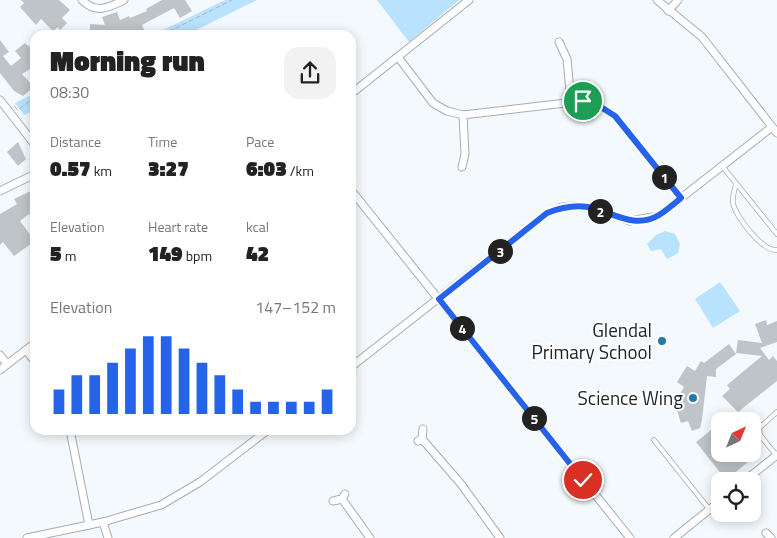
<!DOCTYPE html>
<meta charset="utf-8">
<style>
body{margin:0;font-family:"Titillium Web",sans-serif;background:#f2f2f2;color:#222;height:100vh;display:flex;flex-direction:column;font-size:19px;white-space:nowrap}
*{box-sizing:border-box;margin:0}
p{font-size:16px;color:#767676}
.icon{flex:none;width:28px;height:28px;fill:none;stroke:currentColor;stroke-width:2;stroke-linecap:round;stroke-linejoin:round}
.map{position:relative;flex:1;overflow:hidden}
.panel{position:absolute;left:30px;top:30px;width:326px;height:405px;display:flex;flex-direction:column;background:#fff;border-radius:15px;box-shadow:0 2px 12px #0003}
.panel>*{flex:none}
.needle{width:32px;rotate:43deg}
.controls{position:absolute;left:711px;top:412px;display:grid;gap:10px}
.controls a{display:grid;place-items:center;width:50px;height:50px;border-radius:10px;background:#fff;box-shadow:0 2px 12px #0003;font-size:25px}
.pin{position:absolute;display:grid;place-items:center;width:42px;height:42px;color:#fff;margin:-21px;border:2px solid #fff;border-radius:50%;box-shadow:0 1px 5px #0007}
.km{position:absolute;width:25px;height:25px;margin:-12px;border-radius:50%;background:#222;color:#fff;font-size:14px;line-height:25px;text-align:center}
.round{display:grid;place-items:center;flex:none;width:52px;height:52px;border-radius:15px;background:#f2f2f2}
.overview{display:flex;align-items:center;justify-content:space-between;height:85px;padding:0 20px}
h1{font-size:28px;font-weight:800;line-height:38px}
.figures{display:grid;grid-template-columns:repeat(3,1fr);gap:8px;height:85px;padding:5px 20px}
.figures div{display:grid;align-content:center}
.figures b{font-size:21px;font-weight:800}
.figures small{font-size:14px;font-weight:400}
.figures p{font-size:14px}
.chart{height:140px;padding:10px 20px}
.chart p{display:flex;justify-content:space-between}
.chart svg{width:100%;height:90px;margin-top:5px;stroke:#2563eb;stroke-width:6}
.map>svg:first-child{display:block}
</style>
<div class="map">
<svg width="777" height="538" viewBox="0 0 777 538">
<rect width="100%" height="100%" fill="#f3f9fd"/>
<g fill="#b9e2ff">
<path d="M 225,0 L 257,0 L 186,35 L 153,35 Z"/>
<path d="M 377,0 L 459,0 L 409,42 Z"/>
<path d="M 35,93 L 35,110 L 24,115 L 15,103 Z"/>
<path d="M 665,231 L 675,234 L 680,244 L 678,253 L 667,259 L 661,249 L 651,251 L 647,244 L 656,235 Z"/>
<path d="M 720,282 L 740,311 L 713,328 L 695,299 Z"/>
</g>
<g fill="#bfc4c8">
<path d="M 21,0 L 59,0 L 70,10 L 62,18 L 67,23 L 60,30 L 58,27 L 53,31 L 41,19 L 36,25 L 20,7 L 24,3 Z"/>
<path d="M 162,0 L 185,0 L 192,11 L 180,18 L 174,8 L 142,25 L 146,35 L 90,35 L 90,24 L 105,25 L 102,17 L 117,12 L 120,20 L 129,16 L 130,18 L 147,11 L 146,9 Z"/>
<path d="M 0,40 L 9,52 L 3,56 L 11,66 L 21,58 L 15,51 L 25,43 L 35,52 L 35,66 L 22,74 L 34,87 L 23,96 L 14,91 L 0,73 Z"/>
<path d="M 18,142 L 26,159 L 18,166 L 7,152 Z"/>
<path d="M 35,189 L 35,221 L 29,214 L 20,221 L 35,241 L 14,256 L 3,242 L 0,245 L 0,214 L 17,204 L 14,199 Z"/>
<path d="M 766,320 L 767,325 L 777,321 L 777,342 L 760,348 L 769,360 L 773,356 L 777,361 L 777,381 L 738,412 L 722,396 L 730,389 L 727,385 L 762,356 L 736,353 L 738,340 L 762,343 L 755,324 Z"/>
<path d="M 729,344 L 736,354 L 716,369 L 716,377 L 707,376 L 702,420 L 700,428 L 692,431 L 688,421 L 681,423 L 675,404 L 682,402 L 680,394 L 684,387 L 677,382 L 687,366 L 695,371 L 701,361 L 704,363 Z"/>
<path d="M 720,423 L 720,454 L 742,454 L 748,462 L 726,480 L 696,442 Z"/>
</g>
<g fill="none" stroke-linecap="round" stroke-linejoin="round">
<g stroke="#a7acb0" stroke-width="5.5">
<g id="service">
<path d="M 722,166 L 777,234"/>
<path d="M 736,183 C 735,189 732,197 733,203 C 735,216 763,252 777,250"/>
<path d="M 654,440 L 709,509"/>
<path d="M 776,455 L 760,435 L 759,428 L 777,412"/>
</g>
</g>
<g stroke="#a7acb0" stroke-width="9">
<g id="minor">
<path d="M 82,0 C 96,14 108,8 124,0"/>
<path d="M 657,0 L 702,37 L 777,133"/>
<path d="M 668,11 L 678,0"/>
<path d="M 559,42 L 567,59 L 571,102"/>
<path d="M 398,57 L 433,103 L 447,111 L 463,115 L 583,101 L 593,102 L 615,116 L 681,198"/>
<path d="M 351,94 L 469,0"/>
<path d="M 0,100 L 35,145"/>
<path d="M 462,167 L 465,154 L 463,115"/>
<path d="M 351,190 L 630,538"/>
<path d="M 0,191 L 35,174"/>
<path d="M 26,350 L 35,362"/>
<path d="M 0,355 L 7,364"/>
<path d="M 351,367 L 547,213 L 562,207 L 575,206 L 592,208 L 630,221 L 658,216 L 772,127"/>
<path d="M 0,370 L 35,343"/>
<path d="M 70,430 L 89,525"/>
<path d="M 422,439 L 461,484 L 500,538"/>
<path d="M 418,441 L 422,439 L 423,429"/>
<path d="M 744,481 L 777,455"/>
<path d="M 342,499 L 370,538"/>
<path d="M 333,501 L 342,499 L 345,494"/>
<path d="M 103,522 L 108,538"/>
<path d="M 766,533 L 771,538"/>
<path d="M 27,538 L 103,522 L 161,505 L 200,482 L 268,430"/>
<path d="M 674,538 L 720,501"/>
</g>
</g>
<g stroke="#acb1b4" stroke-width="1" stroke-dasharray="5 2.5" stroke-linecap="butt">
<path d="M 162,35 L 232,0"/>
<path d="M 14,106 L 18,110 L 35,97"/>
</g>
<use href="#service" stroke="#fff" stroke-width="4"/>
<use href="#minor" stroke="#fff" stroke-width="7"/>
</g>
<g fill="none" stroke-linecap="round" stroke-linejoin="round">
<g stroke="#fff" stroke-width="10">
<path id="route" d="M 583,101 L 593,102 L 615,116 L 681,198 C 674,204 667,210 659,215 C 636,229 615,214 593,208 C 577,204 562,207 547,213 L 439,299 L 583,480"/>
</g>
<use href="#route" stroke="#2563eb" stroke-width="6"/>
</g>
<g fill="#2578a8" stroke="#fff" stroke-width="2">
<circle cx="662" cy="341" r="5"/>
<circle cx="693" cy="398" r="5"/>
</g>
<g text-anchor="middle" stroke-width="4" stroke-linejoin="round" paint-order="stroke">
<g font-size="19" fill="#222526" stroke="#fff" text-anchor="end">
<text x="652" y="337">Glendal<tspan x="652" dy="22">Primary School</tspan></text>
<text x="683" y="405">Science Wing</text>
</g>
</g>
</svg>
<div class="controls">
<a><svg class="needle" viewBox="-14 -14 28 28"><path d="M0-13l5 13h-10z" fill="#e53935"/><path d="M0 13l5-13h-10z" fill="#767676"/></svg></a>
<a><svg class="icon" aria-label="locate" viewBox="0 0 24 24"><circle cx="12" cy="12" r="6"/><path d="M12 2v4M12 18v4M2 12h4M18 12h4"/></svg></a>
</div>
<div class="pin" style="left:583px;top:101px;background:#1e9e55"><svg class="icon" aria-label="arrive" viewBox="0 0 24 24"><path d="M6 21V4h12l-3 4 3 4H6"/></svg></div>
<div class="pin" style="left:583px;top:480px;background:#d93025"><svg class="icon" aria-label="check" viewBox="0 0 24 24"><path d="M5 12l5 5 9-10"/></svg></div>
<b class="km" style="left:664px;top:177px">1</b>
<b class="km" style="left:600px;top:211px">2</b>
<b class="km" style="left:500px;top:251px">3</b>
<b class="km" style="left:462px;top:328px">4</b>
<b class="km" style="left:534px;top:418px">5</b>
<section class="panel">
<div class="overview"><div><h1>Morning run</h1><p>08:30</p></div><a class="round"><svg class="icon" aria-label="share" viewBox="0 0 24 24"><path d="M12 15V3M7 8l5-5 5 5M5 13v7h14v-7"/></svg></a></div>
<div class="figures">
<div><p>Distance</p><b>0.57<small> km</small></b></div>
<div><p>Time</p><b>3:27</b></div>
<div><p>Pace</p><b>6:03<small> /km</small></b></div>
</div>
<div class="figures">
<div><p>Elevation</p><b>5<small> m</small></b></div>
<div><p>Heart rate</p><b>149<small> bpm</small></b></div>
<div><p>kcal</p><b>42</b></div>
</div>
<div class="chart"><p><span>Elevation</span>147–152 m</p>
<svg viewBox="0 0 160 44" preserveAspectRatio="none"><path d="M5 44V32M15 44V25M25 44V25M35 44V19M45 44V12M55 44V6M65 44V6M75 44V12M85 44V19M95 44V25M105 44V32M115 44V38M125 44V38M135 44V38M145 44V38M155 44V32"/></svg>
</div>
</section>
</div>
